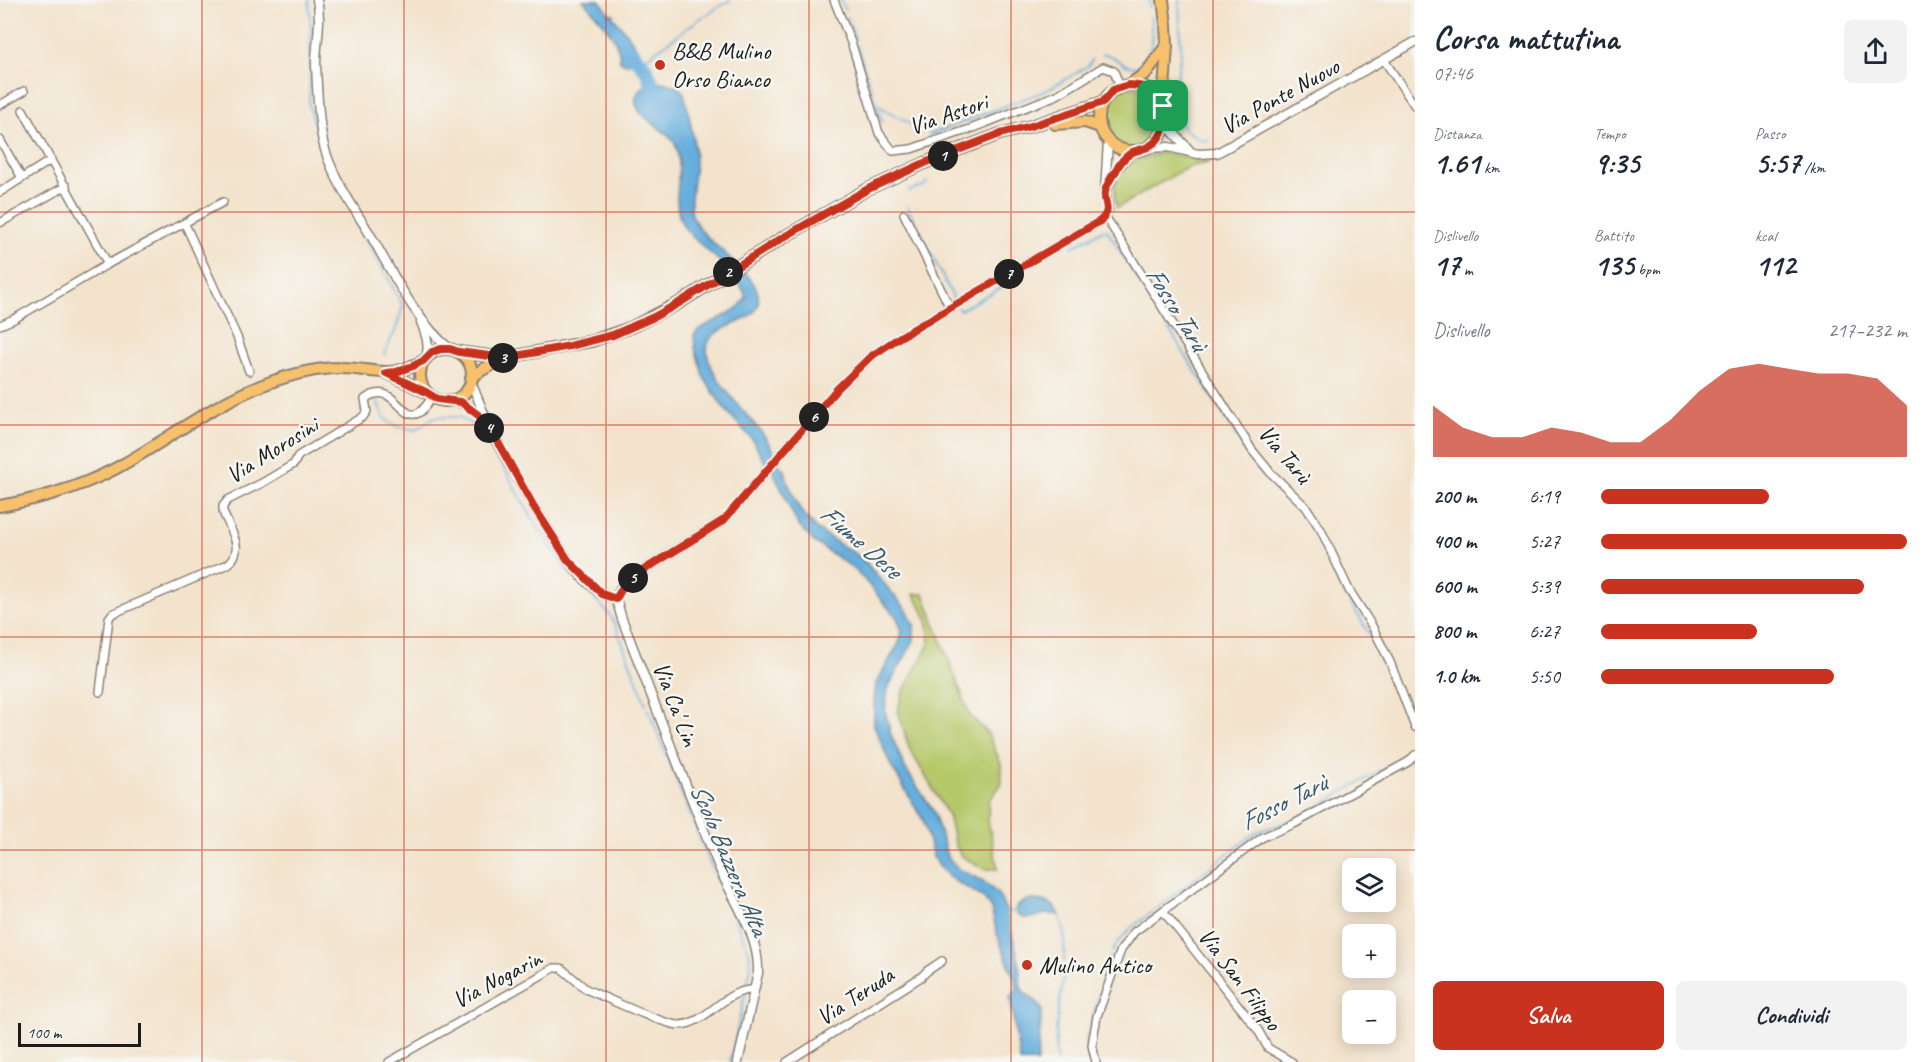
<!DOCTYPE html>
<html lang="it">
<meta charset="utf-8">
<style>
body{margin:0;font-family:Caveat,sans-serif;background:#f2f2f3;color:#1f2937;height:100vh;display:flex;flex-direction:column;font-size:22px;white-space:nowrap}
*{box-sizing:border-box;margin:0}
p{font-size:20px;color:#747a83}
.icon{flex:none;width:33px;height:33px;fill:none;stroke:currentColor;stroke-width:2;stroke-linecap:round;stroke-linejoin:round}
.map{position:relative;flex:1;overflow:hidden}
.drawer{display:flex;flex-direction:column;background:#fff;width:510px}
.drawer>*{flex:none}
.buttons{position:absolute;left:1342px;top:858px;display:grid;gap:12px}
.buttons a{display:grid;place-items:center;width:54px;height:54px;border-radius:9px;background:#fff;box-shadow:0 3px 15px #0003;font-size:30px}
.scale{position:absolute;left:18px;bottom:15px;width:123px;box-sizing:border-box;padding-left:6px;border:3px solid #1c1c1c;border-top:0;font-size:16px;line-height:21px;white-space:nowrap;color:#1c1c1c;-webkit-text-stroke:4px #f6f6f2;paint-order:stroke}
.pin{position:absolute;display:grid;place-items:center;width:51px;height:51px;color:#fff;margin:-26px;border-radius:12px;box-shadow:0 3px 9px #0006}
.km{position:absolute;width:30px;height:30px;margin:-15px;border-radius:50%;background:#222;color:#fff;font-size:16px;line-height:30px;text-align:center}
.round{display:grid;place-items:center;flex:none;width:63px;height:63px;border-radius:9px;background:#f2f2f3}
.summary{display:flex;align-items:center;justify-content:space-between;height:102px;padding:0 18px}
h1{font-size:33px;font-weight:700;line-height:45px}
.metrics{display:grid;grid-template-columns:repeat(3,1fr);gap:9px;height:102px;padding:6px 18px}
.metrics div{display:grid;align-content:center}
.metrics b{font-size:30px;font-weight:700}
.metrics small{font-size:16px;font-weight:400}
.metrics p{font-size:16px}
.chart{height:168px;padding:12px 18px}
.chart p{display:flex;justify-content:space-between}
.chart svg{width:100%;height:108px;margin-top:6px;fill:#c8321e;opacity:.7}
.button{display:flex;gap:12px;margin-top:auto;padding:12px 18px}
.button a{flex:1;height:69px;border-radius:9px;background:#c8321e;color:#fff;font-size:24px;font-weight:700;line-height:69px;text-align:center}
.button a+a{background:#f2f2f3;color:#1f2937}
ul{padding:0 18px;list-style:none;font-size:20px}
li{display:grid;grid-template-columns:96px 72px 1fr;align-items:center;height:45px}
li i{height:15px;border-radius:8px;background:#c8321e}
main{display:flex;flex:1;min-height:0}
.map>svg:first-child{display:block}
</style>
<main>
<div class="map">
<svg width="1415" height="1062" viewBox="0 0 1415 1062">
<rect width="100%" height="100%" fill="#f6f6f2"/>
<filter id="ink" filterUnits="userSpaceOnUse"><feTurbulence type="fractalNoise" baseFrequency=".0167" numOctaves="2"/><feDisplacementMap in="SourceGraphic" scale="12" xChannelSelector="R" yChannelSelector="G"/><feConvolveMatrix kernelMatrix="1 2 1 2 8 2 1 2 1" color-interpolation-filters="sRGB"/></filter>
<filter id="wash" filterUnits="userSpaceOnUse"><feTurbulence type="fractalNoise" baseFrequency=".008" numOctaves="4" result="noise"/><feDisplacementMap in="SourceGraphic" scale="24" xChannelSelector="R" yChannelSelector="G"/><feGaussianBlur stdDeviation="1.35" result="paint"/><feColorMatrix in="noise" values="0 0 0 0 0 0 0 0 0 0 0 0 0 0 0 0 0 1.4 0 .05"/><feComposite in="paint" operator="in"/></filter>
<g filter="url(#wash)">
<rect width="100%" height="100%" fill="#f3e3cc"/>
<g fill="#b7c86b" stroke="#6a7244" stroke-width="1.5">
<circle cx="1133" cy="118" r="31"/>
<path d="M 1160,153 L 1169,153 L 1209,162 C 1202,166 1195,164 1188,167 L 1117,208 C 1113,195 1113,172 1127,163 C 1132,160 1151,157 1160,153 Z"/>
<path d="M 914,594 L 924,594 L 970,716 L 987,732 L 1001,764 L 1002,783 L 989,801 L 988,821 L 998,869 L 984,869 L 961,856 L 955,844 L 948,815 L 909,748 L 898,711 L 903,692 L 930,642 L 927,619 Z"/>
</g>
<g fill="#66aedd" stroke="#41657c" stroke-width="1.5">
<path d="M 583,0 L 599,0 L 610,14 L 614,14 L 613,17 L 626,32 L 646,62 L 638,66 L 631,62 L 626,64 L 620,61 C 620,37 598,18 583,0 Z"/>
<path d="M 657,81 L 677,86 L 684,93 C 688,110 695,143 695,160 C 695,175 688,201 692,215 C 700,241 754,269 758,294 C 763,321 730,322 715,334 C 685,356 748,414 761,432 C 770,442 775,456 781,468 L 785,470 L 788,483 L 801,511 L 817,530 L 862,558 L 907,610 L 914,625 L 914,640 L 888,688 L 885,710 L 890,732 L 905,768 L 934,812 L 947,856 L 958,869 L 983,881 L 998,894 L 1006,910 L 1019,962 L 1021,988 L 1024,992 L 1037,1002 L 1042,1010 L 1037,1062 L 1020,1062 L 1010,997 L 1017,989 L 1016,983 L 998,937 L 991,909 L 985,900 L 979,895 L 953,880 L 940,868 L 933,857 L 923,820 L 890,764 L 874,725 L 874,703 L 876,683 L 899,643 L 902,631 L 897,618 L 855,569 L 814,542 L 798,525 L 769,463 L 766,464 L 752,439 L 723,407 L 704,378 L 695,348 L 694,335 L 699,329 L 728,314 L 739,307 L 746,297 C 739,275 715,258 698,242 C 692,236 684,230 681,221 C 671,197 685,169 675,144 C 669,129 631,117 636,97 C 639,87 649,84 657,81 Z"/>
<path d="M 1027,900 C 1041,900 1054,901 1060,915 C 1054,914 1049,913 1044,914 C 1033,918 1024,922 1015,912 L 1016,907 Z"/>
</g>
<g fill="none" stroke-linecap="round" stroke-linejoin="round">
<g stroke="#66aedd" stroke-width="2">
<path d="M 309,0 L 311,29 L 309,106 L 317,131"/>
<path d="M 841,0 L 845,10"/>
<path d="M 1149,0 L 1150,8"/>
<path d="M 1179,0 L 1181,53 L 1175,88 L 1183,128 L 1200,140 L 1209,141"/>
<path d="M 847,17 L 855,40"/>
<path d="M 857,46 L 882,122"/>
<path d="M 1102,54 C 1116,54 1120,67 1136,67 C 1155,52 1152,39 1151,16"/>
<path d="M 642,61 L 698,20 L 730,0"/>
<path d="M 877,105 L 911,124 L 916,136"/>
<path d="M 929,135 L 1047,90 L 1088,66 L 1092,60"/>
<path d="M 909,191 L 925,185 L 927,182"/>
<path d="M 907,206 L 954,299"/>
<path d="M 354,216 L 403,306 L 396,329 L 384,354"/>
<path d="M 1072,247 L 1103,230 L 1107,230 L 1237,437"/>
<path d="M 958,308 L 960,310 L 1004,286"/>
<path d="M 376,397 C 385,424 387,425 415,430 L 434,417 L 460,417 L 483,432 L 537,526 L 564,567 L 609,614 L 615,624 L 646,704"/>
<path d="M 1242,445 L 1261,472 L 1292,502"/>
<path d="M 1297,506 L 1303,512"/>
<path d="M 1324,545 L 1336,579 L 1378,648 L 1384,663"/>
<path d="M 648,709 L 709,861 L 749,951 L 751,967 L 746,988"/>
<path d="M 1005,912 L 1017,911"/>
<path d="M 1058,914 C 1067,925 1064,946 1064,961"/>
<path d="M 1112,952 L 1118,942 L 1130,929 L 1244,841 L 1257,832 L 1294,820 L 1408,755 L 1414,746 L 1413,737 L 1387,670"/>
<path d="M 730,1062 L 745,994"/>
<path d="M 1056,1062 C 1056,1046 1055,1030 1058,1014 C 1060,997 1064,982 1064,966"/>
<path d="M 1089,1062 L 1086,1042 L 1110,957"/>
</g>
<path stroke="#66aedd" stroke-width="15" d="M 629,50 L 646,69 L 659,101"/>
</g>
</g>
<g filter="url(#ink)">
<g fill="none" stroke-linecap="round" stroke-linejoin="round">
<g stroke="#888074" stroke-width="10">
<g id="minor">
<path d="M 834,0 L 852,45 L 879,133 L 893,151 L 911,149 L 973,128 L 1057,95 L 1103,67 L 1114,71 L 1120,87"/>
<path d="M 1384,60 L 1415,106"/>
<path d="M 0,105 L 24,91"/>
<path d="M 23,110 L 108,264"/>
<path d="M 0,140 L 22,178"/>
<path d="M 0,192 L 51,160"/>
<path d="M 904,214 L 950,308"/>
<path d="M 1105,216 L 1252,450 L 1270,472 L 1306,507 L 1321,530 L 1349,590 L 1372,626 L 1390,662 L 1415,727"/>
<path d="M 0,223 L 66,186"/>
<path d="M 185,224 L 237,337 L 249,371"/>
<path d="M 0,325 L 14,319 L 108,264 L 223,202"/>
<path d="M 100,692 L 109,618 L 112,614 L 228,564 C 246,549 230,530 223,512 L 223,506 L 228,500 L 262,483 L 294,464 L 298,456 L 363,417 L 367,411 L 365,399 C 395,378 401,425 420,412 C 424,409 429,401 433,397"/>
<path d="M 1163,911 L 1258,1030 L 1268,1048 L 1292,1062"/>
<path d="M 389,1062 L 554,968 L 561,968 L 586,989 L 597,994 C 613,1001 665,1025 679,1025 C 708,1024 724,989 753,990"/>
<path d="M 787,1062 L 921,977 L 927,971 L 942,961"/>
<path d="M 1096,1062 L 1092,1045 L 1097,1016 L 1121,950 L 1134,932 L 1263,837 L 1294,824 L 1408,762 L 1415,755"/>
</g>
</g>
<g stroke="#888074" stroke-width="11">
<g id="tertiary">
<path d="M 317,0 C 322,21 316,43 316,64 C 317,89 318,118 323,142 C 330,174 354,208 371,236 C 392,272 417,323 450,349"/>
<path d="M 1165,123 L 1191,152"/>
<path d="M 1147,148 L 1169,147 L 1198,154 L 1217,153 L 1415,42"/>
<path d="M 1107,189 L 1115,172 L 1132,151"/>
<path d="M 421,322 C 426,335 430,345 426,358"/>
<path d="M 471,382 L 493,436 L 534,507 L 568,560 L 583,578 L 601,594 L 616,599"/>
<path d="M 451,400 C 466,403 474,411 485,421"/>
<path d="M 616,599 L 620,589 L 625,583 L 639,573 L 724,520 L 837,389 L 870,357 L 900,337 L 1100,221 L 1105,216 L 1108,210 L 1105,192 L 1108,141"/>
<path d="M 616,599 L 622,619 C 654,702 685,785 719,867 C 733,901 760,935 758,973 L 738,1062"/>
</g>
</g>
<g stroke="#888074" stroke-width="14">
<g id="primary">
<path d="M 1163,0 L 1166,24 L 1167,46 L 1163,104"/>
<path d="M 1130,84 L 1146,73 L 1166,46"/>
<circle cx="1132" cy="118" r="33"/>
<path d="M 1055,124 L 1085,122 L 1100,127"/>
<circle cx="446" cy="375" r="26"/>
<path d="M 459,352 L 505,358"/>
<path d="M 387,373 L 426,392"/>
<path d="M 471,378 L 482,370 L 505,358 L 592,341 L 632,327 L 679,303 L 784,237 L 868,189 L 927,162 L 1000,134 L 1031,126 L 1103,102"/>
<path d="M 0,506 C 45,498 89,485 129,461 C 174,435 218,401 268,383 C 290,375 315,368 339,368 C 356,367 373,373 389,372 C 401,372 412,366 423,361"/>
</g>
</g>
<use href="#minor" stroke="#fff" stroke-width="7"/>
<use href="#tertiary" stroke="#fff" stroke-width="8"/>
<use href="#primary" stroke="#f7c06c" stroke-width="10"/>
</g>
</g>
<g fill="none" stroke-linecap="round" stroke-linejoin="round" filter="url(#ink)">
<g stroke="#fff" stroke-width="12">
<path id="route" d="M 1128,85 C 1141,85 1152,88 1160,100 C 1170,116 1165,138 1148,147 C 1142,150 1135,150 1131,153 C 1125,157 1119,164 1116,171 C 1112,176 1107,185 1105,191 C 1103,205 1113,209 1100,221 L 900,337 L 870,357 L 837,389 L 724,520 L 639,573 L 625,583 L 616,599 L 602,594 L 568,560 L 534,507 L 486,421 L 461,402 L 437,399 L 426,392 L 386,373 L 396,372 L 413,366 L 423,361 L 432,352 L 441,349 L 450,349 L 459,352 L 505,358 L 570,346 L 613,335 L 654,317 L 679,303 L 784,237 L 868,189 L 927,162 L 1000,134 L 1031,126 L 1103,102 L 1113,90 Z"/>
</g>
<use href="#route" stroke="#c8321e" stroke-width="8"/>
</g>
<path fill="none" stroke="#c8321e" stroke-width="1.5" stroke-opacity="0.55" d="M 202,0 L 202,1062M 404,0 L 404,1062M 606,0 L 606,1062M 809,0 L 809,1062M 1011,0 L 1011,1062M 1213,0 L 1213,1062M 0,212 L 1415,212M 0,425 L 1415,425M 0,637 L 1415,637M 0,850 L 1415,850"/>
<g fill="#c8321e" stroke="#f6f6f2" stroke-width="2">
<circle cx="660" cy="65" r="6"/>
<circle cx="1027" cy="965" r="6"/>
</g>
<g text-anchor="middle" stroke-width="5" stroke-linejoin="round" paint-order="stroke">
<g font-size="24" fill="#1c1c1c" stroke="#f6f6f2" text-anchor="start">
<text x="672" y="59">B&amp;B Mulino<tspan x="672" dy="28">Orso Bianco</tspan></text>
<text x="1039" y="973">Mulino Antico</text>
</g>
<g font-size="24" fill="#1c1c1c" stroke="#f6f6f2">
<text transform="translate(1280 96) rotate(-29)" y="8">Via Ponte Nuovo</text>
<text transform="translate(948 114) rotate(-19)" y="8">Via Astori</text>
<text transform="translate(272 450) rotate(-32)" y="8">Via Morosini</text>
<text transform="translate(1285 454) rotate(50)" y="8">Via Tarù</text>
<text transform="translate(676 704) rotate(69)" y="8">Via Ca' Lin</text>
<text transform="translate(497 979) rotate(-28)" y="8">Via Nogarin</text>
<text transform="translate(1240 979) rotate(53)" y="8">Via San Filippo</text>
<text transform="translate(855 996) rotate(-33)" y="8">Via Teruda</text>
</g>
<g font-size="26" font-style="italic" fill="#3a5669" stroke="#f6f6f2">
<text transform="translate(1177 308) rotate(58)" y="9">Fosso Tarù</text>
<text transform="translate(861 541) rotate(41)" y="9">Fiume Dese</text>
<text transform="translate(1283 802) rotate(-27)" y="9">Fosso Tarù</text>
<text transform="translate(730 859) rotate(67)" y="9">Scolo Bazzera Alta</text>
</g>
</g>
</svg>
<div class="buttons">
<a><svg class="icon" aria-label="layers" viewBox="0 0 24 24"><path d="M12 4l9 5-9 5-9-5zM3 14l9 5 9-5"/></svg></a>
<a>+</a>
<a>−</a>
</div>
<div class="scale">100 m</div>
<div class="pin" style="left:1163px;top:106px;background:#1e9e55"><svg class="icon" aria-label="arrive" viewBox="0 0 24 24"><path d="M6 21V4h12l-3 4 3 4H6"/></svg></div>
<b class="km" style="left:943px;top:156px">1</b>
<b class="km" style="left:728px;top:272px">2</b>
<b class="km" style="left:503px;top:358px">3</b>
<b class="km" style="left:489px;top:428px">4</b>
<b class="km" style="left:633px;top:578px">5</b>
<b class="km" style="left:814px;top:417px">6</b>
<b class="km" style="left:1009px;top:274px">7</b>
</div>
<section class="drawer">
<div class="summary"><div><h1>Corsa mattutina</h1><p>07:46</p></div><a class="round"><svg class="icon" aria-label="share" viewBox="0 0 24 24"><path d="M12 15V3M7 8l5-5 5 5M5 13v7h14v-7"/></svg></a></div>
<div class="metrics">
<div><p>Distanza</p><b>1.61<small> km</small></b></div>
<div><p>Tempo</p><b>9:35</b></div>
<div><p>Passo</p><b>5:57<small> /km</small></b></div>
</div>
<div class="metrics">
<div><p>Dislivello</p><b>17<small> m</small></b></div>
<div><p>Battito</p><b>135<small> bpm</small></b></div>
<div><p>kcal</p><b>112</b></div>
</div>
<div class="chart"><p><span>Dislivello</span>217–232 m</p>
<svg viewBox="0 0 160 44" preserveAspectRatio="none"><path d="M0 44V23L10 32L20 36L30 36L40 32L50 34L60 38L70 38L80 29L90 17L100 8L110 6L120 8L130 10L140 10L150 12L160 23V44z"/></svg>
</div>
<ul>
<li><b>200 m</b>6:19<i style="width:55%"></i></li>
<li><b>400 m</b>5:27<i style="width:100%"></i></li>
<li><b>600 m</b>5:39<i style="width:86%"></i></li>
<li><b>800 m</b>6:27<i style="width:51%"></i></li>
<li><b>1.0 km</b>5:50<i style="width:76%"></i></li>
</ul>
<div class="button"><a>Salva</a><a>Condividi</a></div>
</section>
</main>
